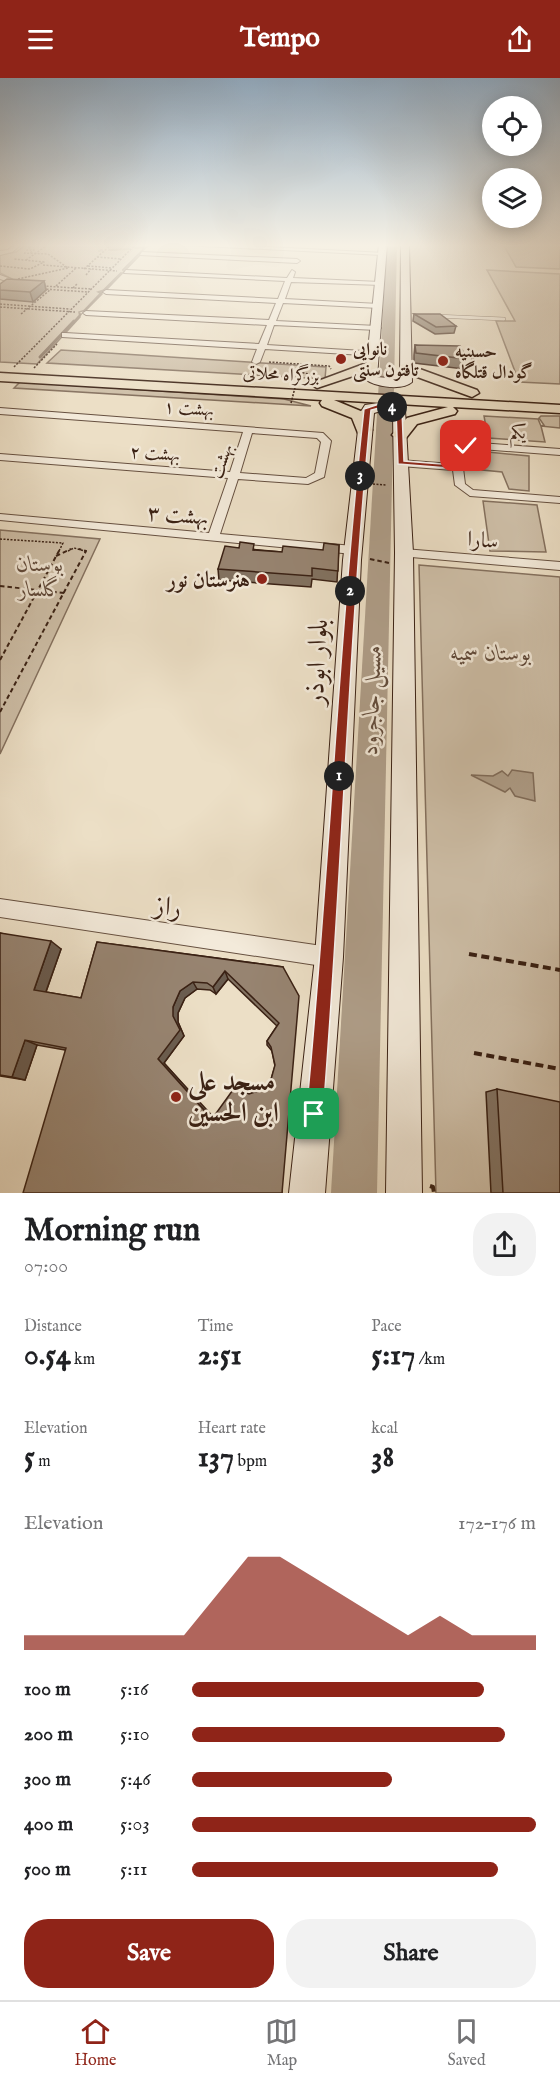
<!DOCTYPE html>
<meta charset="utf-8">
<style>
body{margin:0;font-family:"IM FELL English",Amiri,serif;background:#f2f2f2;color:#202124;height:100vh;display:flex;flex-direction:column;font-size:22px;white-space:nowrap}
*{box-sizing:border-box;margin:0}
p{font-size:20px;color:#757577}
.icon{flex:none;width:33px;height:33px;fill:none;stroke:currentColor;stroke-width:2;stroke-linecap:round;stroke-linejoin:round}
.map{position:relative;height:1115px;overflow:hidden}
.panel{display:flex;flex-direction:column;background:#fff;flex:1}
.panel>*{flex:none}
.buttons{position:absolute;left:482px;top:18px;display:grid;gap:12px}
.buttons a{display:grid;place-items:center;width:60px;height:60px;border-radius:50%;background:#fff;box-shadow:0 3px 15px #0003;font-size:30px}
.pin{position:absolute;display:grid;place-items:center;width:51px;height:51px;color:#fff;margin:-26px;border-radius:12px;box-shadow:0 3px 9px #0006}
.km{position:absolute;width:30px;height:30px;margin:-15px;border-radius:50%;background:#222;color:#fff;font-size:16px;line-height:30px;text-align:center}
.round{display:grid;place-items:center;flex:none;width:63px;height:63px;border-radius:24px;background:#f2f2f2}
.overview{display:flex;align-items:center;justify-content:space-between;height:102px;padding:0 24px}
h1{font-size:33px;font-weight:700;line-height:45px}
.stats{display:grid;grid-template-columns:repeat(3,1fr);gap:9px;height:102px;padding:6px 24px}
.stats div{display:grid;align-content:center}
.stats b{font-size:30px;font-weight:700}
.stats small{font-size:16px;font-weight:400}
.stats p{font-size:16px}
.chart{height:168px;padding:12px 24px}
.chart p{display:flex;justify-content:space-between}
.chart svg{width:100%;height:108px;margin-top:6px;fill:#8f2418;opacity:.7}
.action{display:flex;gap:12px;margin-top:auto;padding:12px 24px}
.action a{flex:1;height:69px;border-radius:24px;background:#8f2418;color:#fff;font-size:24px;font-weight:700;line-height:69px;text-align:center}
.action a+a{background:#f2f2f2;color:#202124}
ul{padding:0 24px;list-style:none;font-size:20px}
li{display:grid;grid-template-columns:96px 72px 1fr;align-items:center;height:45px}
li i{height:15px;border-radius:8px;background:#8f2418}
header{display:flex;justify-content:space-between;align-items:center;height:78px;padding:0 24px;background:#8f2418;color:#fff;font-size:27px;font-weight:700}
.tab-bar{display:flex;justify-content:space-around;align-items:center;height:84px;border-top:2px solid #e0e0e0;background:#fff;font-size:16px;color:#757577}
.tab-bar a{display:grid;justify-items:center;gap:3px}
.tab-bar .active{color:#8f2418}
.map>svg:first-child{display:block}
</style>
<header><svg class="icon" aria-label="menu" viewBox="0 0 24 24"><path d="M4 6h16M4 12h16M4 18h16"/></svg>Tempo<svg class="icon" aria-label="share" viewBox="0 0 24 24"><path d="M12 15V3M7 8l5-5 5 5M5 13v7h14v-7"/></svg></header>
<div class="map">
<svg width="560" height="1115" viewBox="0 0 560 1115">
<rect width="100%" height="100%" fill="#ecdfc6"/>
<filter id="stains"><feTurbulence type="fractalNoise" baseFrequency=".00333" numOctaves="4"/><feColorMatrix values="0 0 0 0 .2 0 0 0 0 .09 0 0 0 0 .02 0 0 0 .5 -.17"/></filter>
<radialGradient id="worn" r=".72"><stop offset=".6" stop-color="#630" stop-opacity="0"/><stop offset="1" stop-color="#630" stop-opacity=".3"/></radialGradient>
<g fill="#cebfa8" stroke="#84705e" stroke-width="1.5">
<path d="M 27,166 L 155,166 L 143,170 L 143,174 L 107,211 L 98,214 L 102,216 L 86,232 L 79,234 L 80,239 L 37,286 L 0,284 L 0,216 L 16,203 L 0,195 L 0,177 L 16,174 Z"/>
<path d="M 503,166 L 560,166 L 560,191 L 516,189 Z"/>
<path d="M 487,192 L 560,196 L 560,306 L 519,304 L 496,243 L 515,243 Z"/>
<path d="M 61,272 L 326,289 L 325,301 L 47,285 Z"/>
<path d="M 20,304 L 284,321 L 311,328 L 14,310 Z"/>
<path d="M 484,338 L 538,341 L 541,348 L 544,347 L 539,340 L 541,338 L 560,338 L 560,350 L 541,348 L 545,364 L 488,360 Z"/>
<path d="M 478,373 L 529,378 L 529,413 L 509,411 L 502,394 L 482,392 Z"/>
<path d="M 483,423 L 537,427 L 546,474 L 490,473 Z"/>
<path d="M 0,452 L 100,461 L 0,676 Z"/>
<path d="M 419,487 L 560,499 L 560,1115 L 436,1115 Z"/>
</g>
<path fill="#af9e89" stroke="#806c5a" stroke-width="1.5" d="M 512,692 L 533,695 L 535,723 L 515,718 L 510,710 L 505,714 L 471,697 L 493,698 L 502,693 L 508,698 Z"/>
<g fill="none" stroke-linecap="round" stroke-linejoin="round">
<g stroke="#806c5a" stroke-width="2">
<path d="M 135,170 L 146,169"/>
<path d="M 109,172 L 129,171"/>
<path d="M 99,173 L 102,172"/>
<path d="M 123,192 L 146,169"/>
<path d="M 104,212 L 121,195"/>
<path d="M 84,233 L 102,214"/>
<path d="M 73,245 L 81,236"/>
</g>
<path stroke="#806c5a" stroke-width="3" d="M 40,279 L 74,243"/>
<path fill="#af9e89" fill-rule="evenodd" d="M 387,166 L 397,166 L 377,1115 L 331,1115 Z"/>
<g stroke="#665040" stroke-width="4">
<path id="service" d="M 435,238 L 504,241"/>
</g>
<g stroke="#665040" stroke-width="2">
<g id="minor">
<path d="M 15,166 L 22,166 L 12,174 L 0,177 L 0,173 L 8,172 Z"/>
<path d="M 163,166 L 210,166 L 385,175 L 382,177 Z"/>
<path d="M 142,174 L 297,181 L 300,183 L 297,185 L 140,177 Z"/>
<path d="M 126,192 L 287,200 L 292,192 L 295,194 L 293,200 L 380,204 L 382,207 L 291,204 L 285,221 L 379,226 L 382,228 L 379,230 L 283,225 L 276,243 L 377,248 L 381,250 L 377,252 L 274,247 L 267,267 L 363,273 L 367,275 L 363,277 L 265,271 L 260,284 L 256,286 L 252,284 L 257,271 L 62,259 L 62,255 L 65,255 L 259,266 L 267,247 L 86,237 L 83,235 L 86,233 L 269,242 L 276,225 L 106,216 L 103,214 L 106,212 L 278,221 L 285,203 L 124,195 Z"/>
<path d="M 0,197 L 11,201 L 12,202 L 9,204 L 0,201 Z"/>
<path d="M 0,330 L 323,355 L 331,363 L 324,399 L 308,406 L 238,401 L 220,456 L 353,468 L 359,472 L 353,476 L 0,442 L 0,436 L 209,455 L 228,400 L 0,382 L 0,376 L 230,394 L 243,354 L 0,336 ZM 252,355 L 317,360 L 321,364 L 315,395 L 306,400 L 240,395 Z"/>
<path d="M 466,364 L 560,371 L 560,377 L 468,370 L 461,374 L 465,406 L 473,412 L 560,419 L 560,425 L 470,418 L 455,407 L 453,392 L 400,388 L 395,385 L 400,382 L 452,386 L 451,373 Z"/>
<path d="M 404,471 L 560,484 L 560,492 L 400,478 L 398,475 L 400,472 Z"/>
<path d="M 0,821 L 329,869 L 336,872 L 339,879 L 336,886 L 329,889 L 0,839 Z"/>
</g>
</g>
<g stroke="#3a2114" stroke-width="2">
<g id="secondary">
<path d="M 379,166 L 387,166 L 377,299 L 400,301 L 401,166 L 409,166 L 412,304 C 402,313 375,309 365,301 Z"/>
<path d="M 385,324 L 405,332 L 413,475 L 422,1115 L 386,1115 L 395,475 L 393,334 L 385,332 L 374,335 L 361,482 L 343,879 L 325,1115 L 289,1115 L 315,879 L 343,482 L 360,335 L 365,327 Z"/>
</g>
</g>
<g stroke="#3a2114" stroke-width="3">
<g id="trunk">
<path d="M 372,283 L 377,284 L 377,290 L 317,310 L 310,306 Z"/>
<path d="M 406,286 L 477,312 L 479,315 L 472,319 L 401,293 L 401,287 Z"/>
<path d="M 0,295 L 560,327 L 560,335 L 453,329 L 457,333 L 455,336 L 417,346 L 406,360 L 400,362 L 392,357 L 407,340 L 448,329 L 334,322 L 363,334 L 372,352 L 364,357 L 358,355 L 352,340 L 322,328 L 320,325 L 322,322 L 0,303 Z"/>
</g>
</g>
<g stroke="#3a2114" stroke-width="1.5" stroke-dasharray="2 1.5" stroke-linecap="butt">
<path d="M 28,169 L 31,169 L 27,172 L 34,172 L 30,175"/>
<path d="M 97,179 L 121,181"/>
<path d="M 26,182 L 49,166"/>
<path d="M 43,187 L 117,193"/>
<path d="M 0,188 L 30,191 L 44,184 L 14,181"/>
<path d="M 88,188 L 112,190"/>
<path d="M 84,191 L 112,166"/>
<path d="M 86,197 L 91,191"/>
<path d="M 18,201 L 68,190 L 48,176 L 24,175"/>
<path d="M 43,208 L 91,211"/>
<path d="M 56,208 L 76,190"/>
<path d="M 73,210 L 78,205"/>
<path d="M 43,211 L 88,214"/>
<path d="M 0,226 L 70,231"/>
<path d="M 0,229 L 75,234"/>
<path d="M 21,236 L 51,211"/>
<path d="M 269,284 L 329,288 L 331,291"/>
<path d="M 14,289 L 136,166"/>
<path d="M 34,290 L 57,266"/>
<path d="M 299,294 L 309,296"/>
<path d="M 373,406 L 386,407"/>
<path d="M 0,461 L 63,465 L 59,473"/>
<path d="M 68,473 L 74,470 L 85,473"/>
</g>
<g stroke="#3a2114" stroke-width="2" stroke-dasharray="4.5 3" stroke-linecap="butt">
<path d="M 56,478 L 71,471"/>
<path d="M 370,481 L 389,485"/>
<path d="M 0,508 L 64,515"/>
<path d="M 0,582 L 60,471"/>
<path d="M 0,634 L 86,473 L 79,471"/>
</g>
<g stroke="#3a2114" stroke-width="4" stroke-dasharray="8 4.5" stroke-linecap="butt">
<path d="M 469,876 L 560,892"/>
<path d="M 474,975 L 560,991"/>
<path d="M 430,1108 L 433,1109 L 434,1115"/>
</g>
<use href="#service" stroke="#f3eada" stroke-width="3"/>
<use href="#minor" fill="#f3eada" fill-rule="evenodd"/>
<use href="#secondary" fill="#f3eada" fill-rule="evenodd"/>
<use href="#trunk" fill="#ecdfc6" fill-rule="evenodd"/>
<path stroke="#3a2114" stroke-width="1.5" stroke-dasharray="2 1.5" stroke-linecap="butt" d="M 291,325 L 299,294"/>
</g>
<g fill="#827261" stroke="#3a2114" stroke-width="1.5" fill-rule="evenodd">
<path d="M 44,203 L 46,212 L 33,224 L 0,221 L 0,206 Z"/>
<path d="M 414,236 L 456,248 L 454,255 L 435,256 L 413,243 Z"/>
<path d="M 415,267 L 467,281 L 464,291 L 414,285 L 414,277 Z"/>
<path d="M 339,467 L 337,504 L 312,501 L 311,509 L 219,502 L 218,491 L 239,470 L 282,474 L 323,472 Z"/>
<path d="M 0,855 L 61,871 L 46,914 L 81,920 L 97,864 L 283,889 L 282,1115 L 65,972 L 37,967 L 25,1002 L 0,998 ZM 228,901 L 277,948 L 267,963 L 267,967 L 272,973 L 275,988 L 270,1005 L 264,1011 L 249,1016 L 213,1040 L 164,985 L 184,958 L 178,944 L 178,935 L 185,920 L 197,911 L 210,912 L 216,916 Z"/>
<path d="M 497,1011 L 560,1115 L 491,1115 L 486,1014 Z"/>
</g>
<g fill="#6a5c4f" stroke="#3a2114" stroke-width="1.5">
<path d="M 44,203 L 46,212 L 33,224 L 30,214 Z"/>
<path d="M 51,863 L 61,871 L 44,919 L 34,912 Z"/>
<path d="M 225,893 L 228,901 L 216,916 L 213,909 Z"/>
<path d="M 193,904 L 197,911 L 185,920 L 178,935 L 178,944 L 184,958 L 164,985 L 216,1042 L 212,1041 L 158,981 L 173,929 L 180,913 Z"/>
<path d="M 25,962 L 37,967 L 25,1002 L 12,999 Z"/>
</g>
<g fill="#978471" stroke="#3a2114" stroke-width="1.5" fill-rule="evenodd">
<path d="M 7,201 L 44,203 L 30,214 L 0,212 L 0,206 Z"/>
<path d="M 414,236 L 440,236 L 456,248 L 436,249 Z"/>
<path d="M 415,267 L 460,268 L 467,281 L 416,275 Z"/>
<path d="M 240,464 L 254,466 L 253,472 L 282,474 L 283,468 L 323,472 L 324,465 L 339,467 L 338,493 L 312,490 L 312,498 L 218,491 L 225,468 L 239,470 Z"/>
<path d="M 0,855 L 51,863 L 34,912 L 81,920 L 97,864 L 283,889 L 299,918 L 282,1115 L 23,1115 L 66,970 L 25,962 L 12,999 L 0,997 ZM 225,893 L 279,945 L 267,963 L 271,969 L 275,987 L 270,1005 L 264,1011 L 249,1016 L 235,1009 L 212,1041 L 158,981 L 180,952 L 173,938 L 173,929 L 180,913 L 193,904 L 207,905 L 213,909 Z"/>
<path d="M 497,1011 L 560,1024 L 560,1115 L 503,1115 Z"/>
</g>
<linearGradient id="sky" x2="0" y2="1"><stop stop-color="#91abc2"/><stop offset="0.52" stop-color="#f6f1e5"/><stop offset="1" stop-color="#f6f1e5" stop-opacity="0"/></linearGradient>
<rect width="560" height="322" fill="url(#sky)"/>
<path fill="#8f2418" stroke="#fff" stroke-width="1.5" d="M 379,326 L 402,332 L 404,383 L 454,387 L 454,371 L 466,365 L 470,368 L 460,374 L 461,391 L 398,386 L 396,333 L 379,330 L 371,332 C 348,566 342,802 323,1036 L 320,1042 L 314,1045 L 308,1042 L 306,1036 C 329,801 338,566 364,331 Z"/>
<g fill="#8f2418" stroke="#f3eada" stroke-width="2">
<circle cx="341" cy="281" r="6"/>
<circle cx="443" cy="283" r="6"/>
<circle cx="262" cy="501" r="6"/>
<circle cx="176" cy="1019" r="6"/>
</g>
<g text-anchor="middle" stroke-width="5" stroke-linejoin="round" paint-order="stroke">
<g font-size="18" font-weight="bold" fill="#3a2114" stroke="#f3eada" text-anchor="start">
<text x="353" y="277">نانوایی<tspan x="353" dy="21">تافتون سنتی</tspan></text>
<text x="455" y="279">حسینیه<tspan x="455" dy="21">گودال قتلگاه</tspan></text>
</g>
<g font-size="18" fill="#3a2114" stroke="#f3eada">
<text transform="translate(281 296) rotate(3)" y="6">بزرگراه محلاتی</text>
<text transform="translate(189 330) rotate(4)" y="6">بهشت ۱</text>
<text transform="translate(518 354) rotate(4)" y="6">یکم</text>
<text transform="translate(155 375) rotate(4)" y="6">بهشت ۲</text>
<text transform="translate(221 383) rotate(-71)" y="6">بهشت</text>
</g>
<g font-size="22" fill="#3a2114" stroke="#f3eada">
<text transform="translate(178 436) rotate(5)" y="8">بهشت ۳</text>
<text transform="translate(483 461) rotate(5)" y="8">سارا</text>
</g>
<g font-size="22" font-style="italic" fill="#5f4839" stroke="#f3eada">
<text x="40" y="493">بوستان<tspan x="40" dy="25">گلسار</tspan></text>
<text x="491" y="582">بوستان سمیه</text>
</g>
<g font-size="22" font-weight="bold" fill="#3a2114" stroke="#f3eada" text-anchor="end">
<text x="250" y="509">هنرستان نور</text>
</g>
<g font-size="24" font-style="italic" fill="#634d3d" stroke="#f3eada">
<text transform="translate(371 622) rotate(-88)" y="8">مسیل جاجرود</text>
</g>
<g font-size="27" fill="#3a2114" stroke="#f3eada">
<text transform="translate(316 584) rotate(-87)" y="9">بلوار ابوذر</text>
<text transform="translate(168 828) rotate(8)" y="9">راز</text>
</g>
<g font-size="27" font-weight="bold" fill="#3a2114" stroke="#f3eada" text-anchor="start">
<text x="188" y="1012">مسجد علی<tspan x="188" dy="31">ابن الحسین</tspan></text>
</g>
</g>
<rect width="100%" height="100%" filter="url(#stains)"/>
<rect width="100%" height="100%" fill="url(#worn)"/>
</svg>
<div class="buttons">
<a><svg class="icon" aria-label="locate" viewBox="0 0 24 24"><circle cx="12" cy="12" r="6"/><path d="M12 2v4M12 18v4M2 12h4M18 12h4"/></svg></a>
<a><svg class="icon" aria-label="layers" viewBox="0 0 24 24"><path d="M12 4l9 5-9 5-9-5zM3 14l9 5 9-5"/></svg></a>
</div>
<div class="pin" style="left:314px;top:1036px;background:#1e9e55"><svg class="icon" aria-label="arrive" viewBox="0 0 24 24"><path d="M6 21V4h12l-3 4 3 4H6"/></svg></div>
<div class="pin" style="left:466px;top:368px;background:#d93025"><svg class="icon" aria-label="check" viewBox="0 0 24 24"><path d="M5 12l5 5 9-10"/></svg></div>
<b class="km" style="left:339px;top:698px">1</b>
<b class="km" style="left:350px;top:513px">2</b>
<b class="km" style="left:360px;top:398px">3</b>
<b class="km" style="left:392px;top:329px">4</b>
</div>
<section class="panel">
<div class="overview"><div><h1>Morning run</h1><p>07:00</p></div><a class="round"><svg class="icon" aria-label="share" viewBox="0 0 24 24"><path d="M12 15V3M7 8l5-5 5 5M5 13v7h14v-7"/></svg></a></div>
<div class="stats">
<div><p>Distance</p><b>0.54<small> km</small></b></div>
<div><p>Time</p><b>2:51</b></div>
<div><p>Pace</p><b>5:17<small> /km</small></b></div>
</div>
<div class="stats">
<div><p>Elevation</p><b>5<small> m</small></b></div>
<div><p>Heart rate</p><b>137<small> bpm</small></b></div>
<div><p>kcal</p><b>38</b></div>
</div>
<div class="chart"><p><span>Elevation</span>172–176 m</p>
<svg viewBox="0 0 160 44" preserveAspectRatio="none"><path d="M0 44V38L10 38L20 38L30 38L40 38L50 38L60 22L70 6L80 6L90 14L100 22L110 30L120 38L130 30L140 38L150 38L160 38V44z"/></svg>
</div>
<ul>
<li><b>100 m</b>5:16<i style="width:85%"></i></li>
<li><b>200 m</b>5:10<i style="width:91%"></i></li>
<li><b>300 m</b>5:46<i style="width:58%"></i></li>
<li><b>400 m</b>5:03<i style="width:100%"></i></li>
<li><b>500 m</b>5:11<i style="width:89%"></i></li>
</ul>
<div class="action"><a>Save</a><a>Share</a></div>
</section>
<nav class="tab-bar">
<a class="active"><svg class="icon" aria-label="home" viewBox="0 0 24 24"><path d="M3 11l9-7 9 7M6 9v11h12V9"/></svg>Home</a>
<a><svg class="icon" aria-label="map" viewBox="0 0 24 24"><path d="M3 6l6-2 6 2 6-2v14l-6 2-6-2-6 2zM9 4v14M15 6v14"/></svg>Map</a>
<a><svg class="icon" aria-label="saved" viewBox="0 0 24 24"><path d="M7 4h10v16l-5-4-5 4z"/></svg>Saved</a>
</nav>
